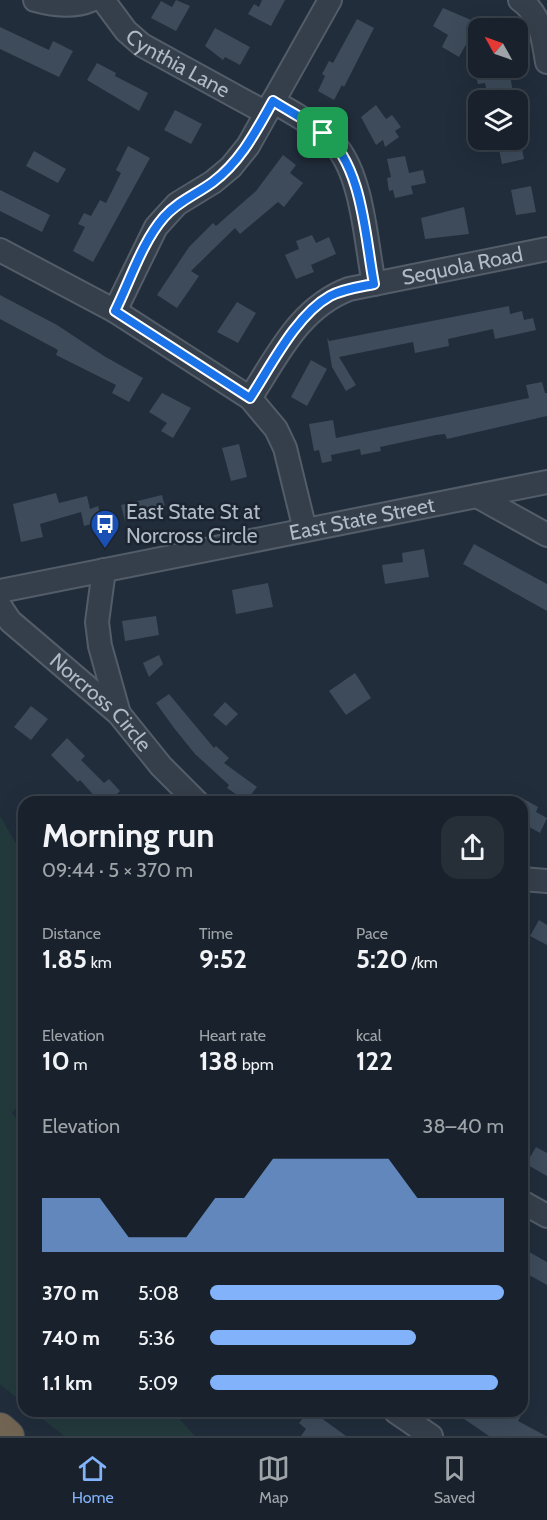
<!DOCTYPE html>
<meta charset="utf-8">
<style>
body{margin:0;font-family:Cabin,sans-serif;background:#262f38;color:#f1f3f6;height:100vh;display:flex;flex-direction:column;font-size:22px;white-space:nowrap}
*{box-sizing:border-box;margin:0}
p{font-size:20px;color:#9fa4a9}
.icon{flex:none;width:33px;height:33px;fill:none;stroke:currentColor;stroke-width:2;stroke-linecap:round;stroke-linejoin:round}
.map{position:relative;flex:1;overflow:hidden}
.drawer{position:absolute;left:18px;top:796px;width:510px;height:621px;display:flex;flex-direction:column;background:#19222c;border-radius:18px;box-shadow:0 6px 24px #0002,0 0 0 2px #373f48}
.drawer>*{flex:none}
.needle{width:39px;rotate:310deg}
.fabs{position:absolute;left:468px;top:18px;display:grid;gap:12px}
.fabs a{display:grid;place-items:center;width:60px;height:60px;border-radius:12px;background:#19222c;box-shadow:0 6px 24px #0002,0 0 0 2px #373f48;font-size:30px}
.pin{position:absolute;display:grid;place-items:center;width:51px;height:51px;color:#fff;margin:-26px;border-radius:12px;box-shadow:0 3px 9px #0006}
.round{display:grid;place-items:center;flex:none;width:63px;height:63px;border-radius:18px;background:#262f38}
.head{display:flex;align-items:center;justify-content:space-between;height:102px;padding:0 24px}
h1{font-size:33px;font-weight:800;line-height:45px}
.stats{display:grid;grid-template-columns:repeat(3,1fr);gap:9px;height:102px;padding:6px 24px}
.stats div{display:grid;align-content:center}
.stats b{font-size:26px;font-weight:800}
.stats small{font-size:16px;font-weight:400}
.stats p{font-size:16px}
.chart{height:168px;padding:12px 24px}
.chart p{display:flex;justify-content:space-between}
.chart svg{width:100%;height:108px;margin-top:6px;fill:#82b3fa;opacity:.7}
ul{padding:0 24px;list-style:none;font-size:20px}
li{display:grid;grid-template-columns:96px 72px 1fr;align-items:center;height:45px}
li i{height:15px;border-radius:8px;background:#82b3fa}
.dock{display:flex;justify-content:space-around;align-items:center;height:84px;border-top:2px solid #373f48;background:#19222c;font-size:16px;color:#9fa4a9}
.dock a{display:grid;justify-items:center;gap:3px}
.dock .on{color:#82b3fa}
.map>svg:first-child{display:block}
</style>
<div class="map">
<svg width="547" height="1436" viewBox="0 0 547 1436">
<rect width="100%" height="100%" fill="#212d3b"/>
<g fill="#233a3c">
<path d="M 0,816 L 24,857 L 24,1100 L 12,1113 L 24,1127 L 24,1404 L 0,1384 Z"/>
<path d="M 34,1412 L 173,1412 L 195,1436 L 64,1436 Z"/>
</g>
<g fill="#3d4b5b">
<path d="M 176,0 L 190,6 L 176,31 L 151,18 L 161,1 L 172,7 Z"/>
<path d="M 262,0 L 285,0 L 271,26 L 248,14 L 254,4 L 259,7 Z"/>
<path d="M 443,8 L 478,23 L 459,57 L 442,47 L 448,35 L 433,26 Z"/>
<path d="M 357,19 L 374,28 L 344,87 L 342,85 L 334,100 L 318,91 L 325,76 L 322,74 L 329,61 L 333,63 Z"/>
<path d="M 0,27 L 49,50 L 53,41 L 73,51 L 59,77 L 0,49 Z"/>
<path d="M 215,28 L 250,47 L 240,65 L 225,57 L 223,60 L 205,46 Z"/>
<path d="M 97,63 L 116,73 L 115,76 L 148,93 L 139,111 L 87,80 Z"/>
<path d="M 474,68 L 509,68 L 513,93 L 488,99 L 485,83 L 478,84 Z"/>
<path d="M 376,105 L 386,119 L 392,115 L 401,127 L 395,131 L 399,137 L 385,147 L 383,140 L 376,145 L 361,117 Z"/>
<path d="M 175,110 L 202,124 L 191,144 L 164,130 Z"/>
<path d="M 497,140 L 520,140 L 524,159 L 502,164 Z"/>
<path d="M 128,146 L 150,158 L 93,262 L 73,251 L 85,227 L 78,224 L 84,213 L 91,216 L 100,200 L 106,203 L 121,173 L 116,170 Z"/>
<path d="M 34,151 L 66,169 L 58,183 L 26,166 Z"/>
<path d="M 283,155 L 296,165 L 290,173 L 303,183 L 284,207 L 278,202 L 240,234 L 235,228 L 191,271 L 199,276 L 177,308 L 157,295 L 189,247 L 213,223 L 216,226 L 256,191 Z"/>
<path d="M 405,156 L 409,173 L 423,170 L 426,183 L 411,186 L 413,194 L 395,198 L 393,190 L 389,191 L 387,178 L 391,177 L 387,159 Z"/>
<path d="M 531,186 L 536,212 L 516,215 L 511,190 Z"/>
<path d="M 0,190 L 50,215 L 42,232 L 0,211 Z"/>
<path d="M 464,207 L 469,234 L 425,239 L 421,218 Z"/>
<path d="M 312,235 L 316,243 L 329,237 L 336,254 L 311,265 L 314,272 L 296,279 L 285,255 L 299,249 L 296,241 Z"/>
<path d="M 0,295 L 57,325 L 104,356 L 143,378 L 129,402 L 112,393 L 116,385 L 56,355 L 58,350 L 0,319 Z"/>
<path d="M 237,302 L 256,313 L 238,343 L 217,332 Z"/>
<path d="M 509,306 L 510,314 L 522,311 L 524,320 L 533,318 L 536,330 L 495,339 L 493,329 L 448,339 L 449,346 L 415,353 L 413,342 L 339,357 L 356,385 L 346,391 L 332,367 L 327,337 L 329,341 Z"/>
<path d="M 311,360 L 327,369 L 307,406 L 291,397 Z"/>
<path d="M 542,382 L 545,393 L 547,393 L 547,416 L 447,439 L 445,434 L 436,435 L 380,447 L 381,451 L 361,455 L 360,449 L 331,455 L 332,461 L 322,463 L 319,450 L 314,451 L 309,424 L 333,420 L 336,438 L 529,398 L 526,385 Z"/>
<path d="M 162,393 L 191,408 L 173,438 L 161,431 L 167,423 L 149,412 Z"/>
<path d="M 239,444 L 247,477 L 231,481 L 222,448 Z"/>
<path d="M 56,493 L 59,503 L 87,496 L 90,509 L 98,506 L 102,521 L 84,526 L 81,512 L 40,524 L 43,537 L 21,542 L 13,504 Z"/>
<path d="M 162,495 L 166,511 L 125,521 L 121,505 Z"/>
<path d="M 474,544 L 547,584 L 547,611 L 463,564 Z"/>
<path d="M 424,549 L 429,577 L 385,584 L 382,565 L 403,562 L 402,553 Z"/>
<path d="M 268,583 L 273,607 L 236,614 L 232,590 Z"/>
<path d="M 156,616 L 159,635 L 125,641 L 122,621 Z"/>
<path d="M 159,655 L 163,664 L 149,677 L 143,663 Z"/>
<path d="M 355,673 L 371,698 L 346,715 L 329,691 Z"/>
<path d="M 169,694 L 214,748 L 216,746 L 229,758 L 224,763 L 257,787 L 246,801 L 227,788 L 229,785 L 195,754 L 174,728 L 156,703 Z"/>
<path d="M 225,702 L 238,714 L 226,726 L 213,715 Z"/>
<path d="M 31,706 L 48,719 L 31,740 L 14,727 Z"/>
<path d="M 67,738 L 85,756 L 81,760 L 104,783 L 109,779 L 120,791 L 117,794 L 124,802 L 100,802 L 80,780 L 78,782 L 51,755 Z"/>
<path d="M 522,798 L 538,807 L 536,812 L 547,818 L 540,833 L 522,823 Z"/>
<path d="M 539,920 L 547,925 L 547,945 L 530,936 Z"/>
<path d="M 536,1147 L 547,1153 L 547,1176 L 526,1164 Z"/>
<path d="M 522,1248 L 547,1262 L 547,1285 L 522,1271 Z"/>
<path d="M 308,1412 L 313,1412 L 346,1436 L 301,1436 L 306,1429 L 299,1423 Z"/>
<path d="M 454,1412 L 523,1412 L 518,1421 L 546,1436 L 489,1436 Z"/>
</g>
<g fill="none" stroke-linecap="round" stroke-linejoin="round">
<g stroke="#535d69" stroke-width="26">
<g id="minor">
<path d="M 35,0 C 53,5 73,8 91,0"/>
<path id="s1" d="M 103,0 L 126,31 L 142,45 L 266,113"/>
<path d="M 520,0 C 541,14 543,39 547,62"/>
<path d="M 273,101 C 295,115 321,127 337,147 C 363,179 366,244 374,284"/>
<path d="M 0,250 L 115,311 L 250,398 L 276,429 L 285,448 L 305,530"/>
<path d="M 115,311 L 156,227 L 177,204 L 213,182 L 231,167 L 248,146 L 330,0"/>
<path id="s2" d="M 250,398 C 278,355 299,308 349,289 L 547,249"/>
<path d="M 477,496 L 547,535"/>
<path d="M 104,570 L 97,622 L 100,646 L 119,714"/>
<path id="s3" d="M 0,591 L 547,482"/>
<path id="s4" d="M 0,606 L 10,621 L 119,714 L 161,766 L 197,802"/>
<path d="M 522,879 L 547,881"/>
<path d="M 522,1202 L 547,1216"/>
<path d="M 396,1412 L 431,1436"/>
</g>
</g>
<g stroke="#404a56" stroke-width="34">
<path id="highway" d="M 0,1429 L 8,1436"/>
</g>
<use href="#minor" stroke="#353f4b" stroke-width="22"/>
<use href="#highway" stroke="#716452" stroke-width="32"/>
</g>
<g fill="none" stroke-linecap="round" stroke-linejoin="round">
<g stroke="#fff" stroke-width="12">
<path id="route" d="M 273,101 C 290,112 309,121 324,133 C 363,166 365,237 374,284 C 359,287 343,289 330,296 C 296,315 271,366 250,398 L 115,311 C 130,281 142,242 164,217 C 178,201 197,194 213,182 C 241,161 256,131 273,101 Z"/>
</g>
<use href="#route" stroke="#1a73e8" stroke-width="8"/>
</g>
<defs>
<g id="bus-pin" transform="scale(1.5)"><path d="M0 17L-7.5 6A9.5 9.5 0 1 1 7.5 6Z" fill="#1a4fb4" stroke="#1b2430"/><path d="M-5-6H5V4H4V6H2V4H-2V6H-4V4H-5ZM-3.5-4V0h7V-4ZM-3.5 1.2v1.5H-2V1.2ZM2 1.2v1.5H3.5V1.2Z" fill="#fff"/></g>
</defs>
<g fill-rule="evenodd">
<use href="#bus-pin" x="105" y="524"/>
</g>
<g text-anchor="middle" stroke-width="5" stroke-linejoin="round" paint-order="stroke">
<g font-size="21" fill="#b0bac7" stroke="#1b2430">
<text dy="7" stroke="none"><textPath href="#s1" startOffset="100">Cynthia Lane</textPath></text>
<text dy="7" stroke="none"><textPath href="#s2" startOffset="266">Sequola Road</textPath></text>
<text dy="7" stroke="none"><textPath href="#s3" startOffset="369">East State Street</textPath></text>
<text dy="7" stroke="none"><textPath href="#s4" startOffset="140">Norcross Circle</textPath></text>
</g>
<g font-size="21" fill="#b0bac7" stroke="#1b2430" text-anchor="start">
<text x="126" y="519">East State St at<tspan x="126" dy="24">Norcross Circle</tspan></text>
</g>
</g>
</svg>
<div class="fabs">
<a><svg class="needle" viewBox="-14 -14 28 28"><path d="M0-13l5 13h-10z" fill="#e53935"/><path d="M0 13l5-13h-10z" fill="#9fa4a9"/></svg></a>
<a><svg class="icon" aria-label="layers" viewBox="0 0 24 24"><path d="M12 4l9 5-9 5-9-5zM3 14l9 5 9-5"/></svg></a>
</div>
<div class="pin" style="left:323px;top:133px;background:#1e9e55"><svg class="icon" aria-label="arrive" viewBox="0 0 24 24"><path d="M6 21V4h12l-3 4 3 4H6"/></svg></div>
<section class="drawer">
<div class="head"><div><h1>Morning run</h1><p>09:44 · 5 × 370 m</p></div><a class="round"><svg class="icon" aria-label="share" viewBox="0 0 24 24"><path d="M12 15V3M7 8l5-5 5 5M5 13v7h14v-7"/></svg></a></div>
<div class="stats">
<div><p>Distance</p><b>1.85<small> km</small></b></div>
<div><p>Time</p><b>9:52</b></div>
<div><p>Pace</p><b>5:20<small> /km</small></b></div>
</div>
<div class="stats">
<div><p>Elevation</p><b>10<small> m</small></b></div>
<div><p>Heart rate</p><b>138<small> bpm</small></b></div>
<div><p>kcal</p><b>122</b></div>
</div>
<div class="chart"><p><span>Elevation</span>38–40 m</p>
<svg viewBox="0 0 160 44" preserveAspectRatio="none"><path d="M0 44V22L10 22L20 22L30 38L40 38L50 38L60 22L70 22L80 6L90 6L100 6L110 6L120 6L130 22L140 22L150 22L160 22V44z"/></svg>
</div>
<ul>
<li><b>370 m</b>5:08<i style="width:100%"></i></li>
<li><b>740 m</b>5:36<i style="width:70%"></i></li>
<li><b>1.1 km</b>5:09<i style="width:98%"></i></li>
</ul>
</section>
</div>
<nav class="dock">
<a class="on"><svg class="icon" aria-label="home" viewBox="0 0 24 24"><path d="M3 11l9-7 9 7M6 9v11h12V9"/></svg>Home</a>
<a><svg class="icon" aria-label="map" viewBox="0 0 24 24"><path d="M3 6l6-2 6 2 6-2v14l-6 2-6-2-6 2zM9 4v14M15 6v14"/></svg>Map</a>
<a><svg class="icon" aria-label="saved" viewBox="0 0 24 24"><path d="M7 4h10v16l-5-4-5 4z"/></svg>Saved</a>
</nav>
